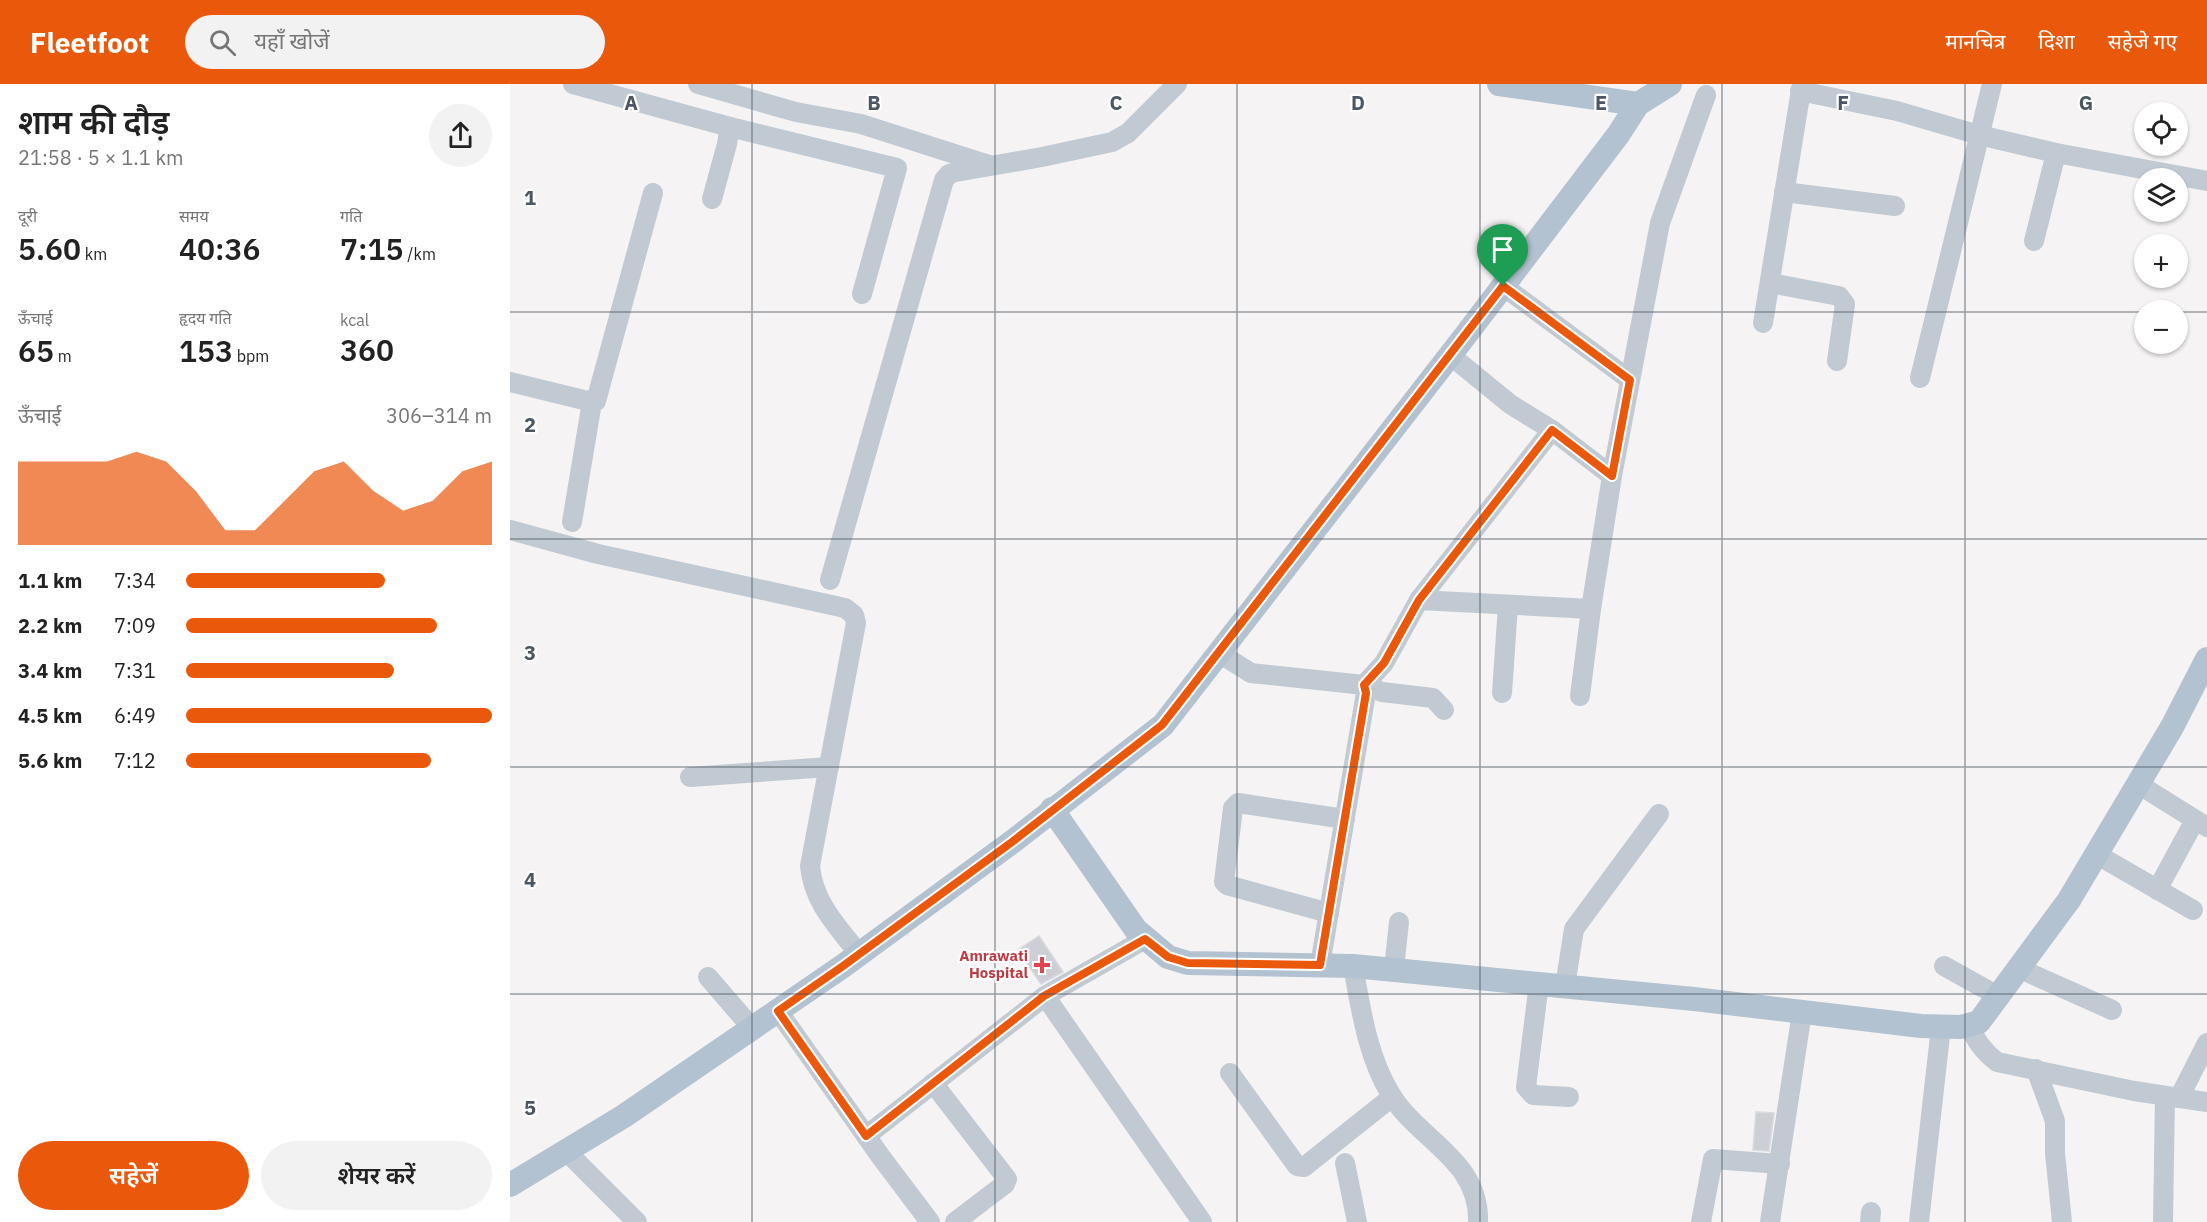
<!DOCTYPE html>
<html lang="hi">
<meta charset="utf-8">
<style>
body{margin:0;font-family:"IBM Plex Sans","Noto Sans Devanagari",sans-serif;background:#f2f2f2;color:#222;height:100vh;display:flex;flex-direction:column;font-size:22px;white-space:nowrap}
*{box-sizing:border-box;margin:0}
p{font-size:20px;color:#767676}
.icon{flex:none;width:33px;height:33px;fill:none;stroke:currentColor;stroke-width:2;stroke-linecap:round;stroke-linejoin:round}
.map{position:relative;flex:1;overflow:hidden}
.panel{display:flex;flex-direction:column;background:#fff;width:510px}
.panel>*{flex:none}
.controls{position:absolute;left:1624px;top:18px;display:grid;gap:12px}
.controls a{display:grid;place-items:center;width:54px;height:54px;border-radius:50%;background:#fff;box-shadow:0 2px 4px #0004;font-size:30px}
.pin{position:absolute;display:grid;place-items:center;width:51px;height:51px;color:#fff;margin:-62px -26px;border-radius:50% 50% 50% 0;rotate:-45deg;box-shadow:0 0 6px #0007}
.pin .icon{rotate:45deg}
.round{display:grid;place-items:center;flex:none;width:63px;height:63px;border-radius:32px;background:#f2f2f2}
.overview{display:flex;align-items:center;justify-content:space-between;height:102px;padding:0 18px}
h1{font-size:33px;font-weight:600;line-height:45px}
.stats{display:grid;grid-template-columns:repeat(3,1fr);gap:9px;height:102px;padding:6px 18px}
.stats div{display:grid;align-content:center}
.stats b{font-size:30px;font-weight:600}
.stats small{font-size:16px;font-weight:400}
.stats p{font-size:16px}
.chart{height:168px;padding:12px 18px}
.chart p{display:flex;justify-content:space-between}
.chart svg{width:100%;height:108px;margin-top:6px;fill:#ea580c;opacity:.7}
.button{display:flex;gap:12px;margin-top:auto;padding:12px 18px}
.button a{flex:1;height:69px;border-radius:36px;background:#ea580c;color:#fff;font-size:24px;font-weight:600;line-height:69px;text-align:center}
.button a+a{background:#f2f2f2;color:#222}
ul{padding:0 18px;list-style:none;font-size:20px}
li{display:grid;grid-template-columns:96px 72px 1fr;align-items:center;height:45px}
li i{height:15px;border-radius:8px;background:#ea580c}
header{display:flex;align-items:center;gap:36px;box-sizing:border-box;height:84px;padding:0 30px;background:#ea580c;color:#fff}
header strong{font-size:28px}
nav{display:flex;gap:33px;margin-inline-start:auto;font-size:21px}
.search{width:420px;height:54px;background:#f2f2f2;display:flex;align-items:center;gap:15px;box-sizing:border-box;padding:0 21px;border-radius:33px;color:#767676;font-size:22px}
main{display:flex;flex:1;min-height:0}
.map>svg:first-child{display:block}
</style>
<header>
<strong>Fleetfoot</strong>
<div class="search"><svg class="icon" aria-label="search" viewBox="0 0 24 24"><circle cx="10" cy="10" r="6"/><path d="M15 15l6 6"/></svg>यहाँ खोजें</div>
<nav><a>मानचित्र</a><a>दिशा</a><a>सहेजे गए</a></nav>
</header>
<main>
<section class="panel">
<div class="overview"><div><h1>शाम की दौड़</h1><p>21:58 · 5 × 1.1 km</p></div><a class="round"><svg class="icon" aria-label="share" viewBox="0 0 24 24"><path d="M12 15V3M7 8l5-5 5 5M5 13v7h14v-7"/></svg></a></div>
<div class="stats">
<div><p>दूरी</p><b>5.60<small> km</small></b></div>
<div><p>समय</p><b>40:36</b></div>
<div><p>गति</p><b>7:15<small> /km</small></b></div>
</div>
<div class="stats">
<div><p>ऊँचाई</p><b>65<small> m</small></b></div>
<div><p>हृदय गति</p><b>153<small> bpm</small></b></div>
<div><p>kcal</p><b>360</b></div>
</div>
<div class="chart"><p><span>ऊँचाई</span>306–314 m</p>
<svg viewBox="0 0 160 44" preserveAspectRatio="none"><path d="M0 44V10L10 10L20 10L30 10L40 6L50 10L60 22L70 38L80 38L90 26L100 14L110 10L120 22L130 30L140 26L150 14L160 10V44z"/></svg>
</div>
<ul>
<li><b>1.1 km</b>7:34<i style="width:65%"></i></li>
<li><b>2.2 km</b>7:09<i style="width:82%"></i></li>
<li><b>3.4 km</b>7:31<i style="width:68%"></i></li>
<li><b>4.5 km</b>6:49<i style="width:100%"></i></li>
<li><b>5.6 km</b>7:12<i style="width:80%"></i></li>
</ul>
<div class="button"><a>सहेजें</a><a>शेयर करें</a></div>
</section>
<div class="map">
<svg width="1697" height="1138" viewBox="0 0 1697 1138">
<rect width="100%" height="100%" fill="#f5f3f3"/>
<g fill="#cdcfd5" stroke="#d7d9de" stroke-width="1.5">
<path d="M 529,852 L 553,888 L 531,900 L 508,866 Z"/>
<path d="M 1246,1028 L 1264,1029 L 1259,1067 L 1243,1066 Z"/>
</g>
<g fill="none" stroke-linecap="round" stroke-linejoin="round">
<g stroke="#c1cad2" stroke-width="20">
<path d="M 63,0 L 220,43"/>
<path d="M 188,0 L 286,28 L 351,40 L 479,81"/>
<path d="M 1290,7 L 1387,27 L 1469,51 L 1546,69"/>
<path d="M 1274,108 L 1385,122"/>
<path d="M 202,115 L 217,60 L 220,43 L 387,84 L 352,210"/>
<path d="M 1524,157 L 1546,69 L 1697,97"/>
<path d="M 1260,199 L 1329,212 L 1335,220 L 1327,277"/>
<path d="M 993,202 L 1120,296"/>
<path d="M 1253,239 L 1292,0"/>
<path d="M 940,271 L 1000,320 L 1042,346 L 1102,392"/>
<path d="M 1410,294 L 1482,0"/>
<path d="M 0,298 L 82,318 L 86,317 L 143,109"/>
<path d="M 62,438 L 82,318"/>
<path d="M 0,446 L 88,470 L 335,524 L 344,531 L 346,539 L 300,782 C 303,818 328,843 349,870"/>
<path d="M 320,496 L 434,96 L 439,90 L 446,88 L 532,73 L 602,58 L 618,49 L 667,0"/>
<path d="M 909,516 L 1042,346"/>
<path d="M 709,569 L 741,589 L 854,601 L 874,579 L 909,516 L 1081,525 L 1102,392 L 1150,139 L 1196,11"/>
<path d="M 992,609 L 998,521"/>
<path d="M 1070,612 L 1081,525"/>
<path d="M 180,693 L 319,683"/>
<path d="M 1628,700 L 1697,743"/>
<path d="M 1586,770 L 1683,826"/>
<path d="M 1647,806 L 1685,736"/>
<path d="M 819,829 L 717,801 L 714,798 L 723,724 L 728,719 L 835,735"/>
<path d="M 810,881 L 856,609 L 854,601 L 872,608 L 923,614 L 934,626"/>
<path d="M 843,882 C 851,925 857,971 880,1009 C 907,1056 970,1075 968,1138"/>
<path d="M 1434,882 L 1488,912"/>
<path d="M 1508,884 L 1602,926"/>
<path d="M 884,885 L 889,838"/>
<path d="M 198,893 L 242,944"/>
<path d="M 1029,899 L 1016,1003 L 1023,1011 L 1059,1013"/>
<path d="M 1055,902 L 1064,845 L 1149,730"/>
<path d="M 535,912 L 692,1138"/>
<path d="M 268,927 L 371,1073 L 420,1138"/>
<path d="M 1459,941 C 1466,957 1473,967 1487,978 L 1624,1007 L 1697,1018"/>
<path d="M 1526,985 L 1545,1037 L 1545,1069 L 1552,1138"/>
<path d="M 720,989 L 787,1082 L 794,1083 L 882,1013"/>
<path d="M 423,999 L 497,1095 L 495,1100 L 445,1138"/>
<path d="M 1669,1014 L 1697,959"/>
<path d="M 356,1052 L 535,912 L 635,855"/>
<path d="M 56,1067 L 127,1138"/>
<path d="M 835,1079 L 847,1138"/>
<path d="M 1191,1138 L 1203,1075 L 1270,1080"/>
<path d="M 1260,1138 L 1292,928"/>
<path d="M 1360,1138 L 1361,1128"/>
<path d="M 1409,1138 L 1431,943"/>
<path d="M 1653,1138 L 1655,1012"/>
</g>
<g stroke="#b3c2d1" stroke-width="24">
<path d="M 989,0 L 1128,20"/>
<path d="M 542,725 L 626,846 L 658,873 L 678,879 L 843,882 L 1184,915 L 1411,942 L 1451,943 L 1469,938 L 1559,816 L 1662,643 L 1697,575"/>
<path d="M 0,1101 L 114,1032 L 333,882 L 502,758 L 653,641 L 955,252 L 1108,51 L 1128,20 L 1160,0"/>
</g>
</g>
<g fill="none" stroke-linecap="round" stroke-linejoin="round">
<g stroke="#fff" stroke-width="12">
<path id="route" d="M 993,202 L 1120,296 L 1102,392 L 1042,346 L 909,516 L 874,579 L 854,601 L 856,609 L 810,881 L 678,879 L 658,873 L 635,855 L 534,912 L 356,1052 L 268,927 L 333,882 L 502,758 L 652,641 Z"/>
</g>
<use href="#route" stroke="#ea580c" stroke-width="8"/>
</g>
<path fill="none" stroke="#4a5661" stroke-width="1.5" stroke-opacity="0.55" d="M 242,0 L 242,1138M 485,0 L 485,1138M 727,0 L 727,1138M 970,0 L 970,1138M 1212,0 L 1212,1138M 1455,0 L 1455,1138M 0,228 L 1635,228M 1668,228 L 1697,228M 0,455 L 1697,455M 0,683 L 1697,683M 0,910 L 1697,910"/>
<path fill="#e0444e" stroke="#fff" stroke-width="2" d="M529 872h6v6h6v6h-6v6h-6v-6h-6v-6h6z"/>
<g text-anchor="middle" stroke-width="4.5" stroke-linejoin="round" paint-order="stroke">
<g font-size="15" font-weight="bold" fill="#be3a42" stroke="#fff" text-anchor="end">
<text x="518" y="877">Amrawati<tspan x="518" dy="17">Hospital</tspan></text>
</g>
</g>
<g font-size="20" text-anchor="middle" font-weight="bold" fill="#4a5661" stroke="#fff" stroke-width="4.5" stroke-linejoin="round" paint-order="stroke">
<text x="121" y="26">A</text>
<text x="364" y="26">B</text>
<text x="606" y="26">C</text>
<text x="848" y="26">D</text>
<text x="1091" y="26">E</text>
<text x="1333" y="26">F</text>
<text x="1576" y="26">G</text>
<text x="20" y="121">1</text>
<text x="20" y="348">2</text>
<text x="20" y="576">3</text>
<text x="20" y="803">4</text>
<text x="20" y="1031">5</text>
</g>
</svg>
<div class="controls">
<a><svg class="icon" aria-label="locate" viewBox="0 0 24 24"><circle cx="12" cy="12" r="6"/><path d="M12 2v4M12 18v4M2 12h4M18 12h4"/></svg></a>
<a><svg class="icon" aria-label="layers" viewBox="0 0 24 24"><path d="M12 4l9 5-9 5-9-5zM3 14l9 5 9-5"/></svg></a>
<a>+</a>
<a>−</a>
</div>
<div class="pin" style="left:993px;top:202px;background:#1e9e55"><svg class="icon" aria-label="arrive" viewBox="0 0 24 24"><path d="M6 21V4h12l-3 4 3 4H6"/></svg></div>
</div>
</main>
